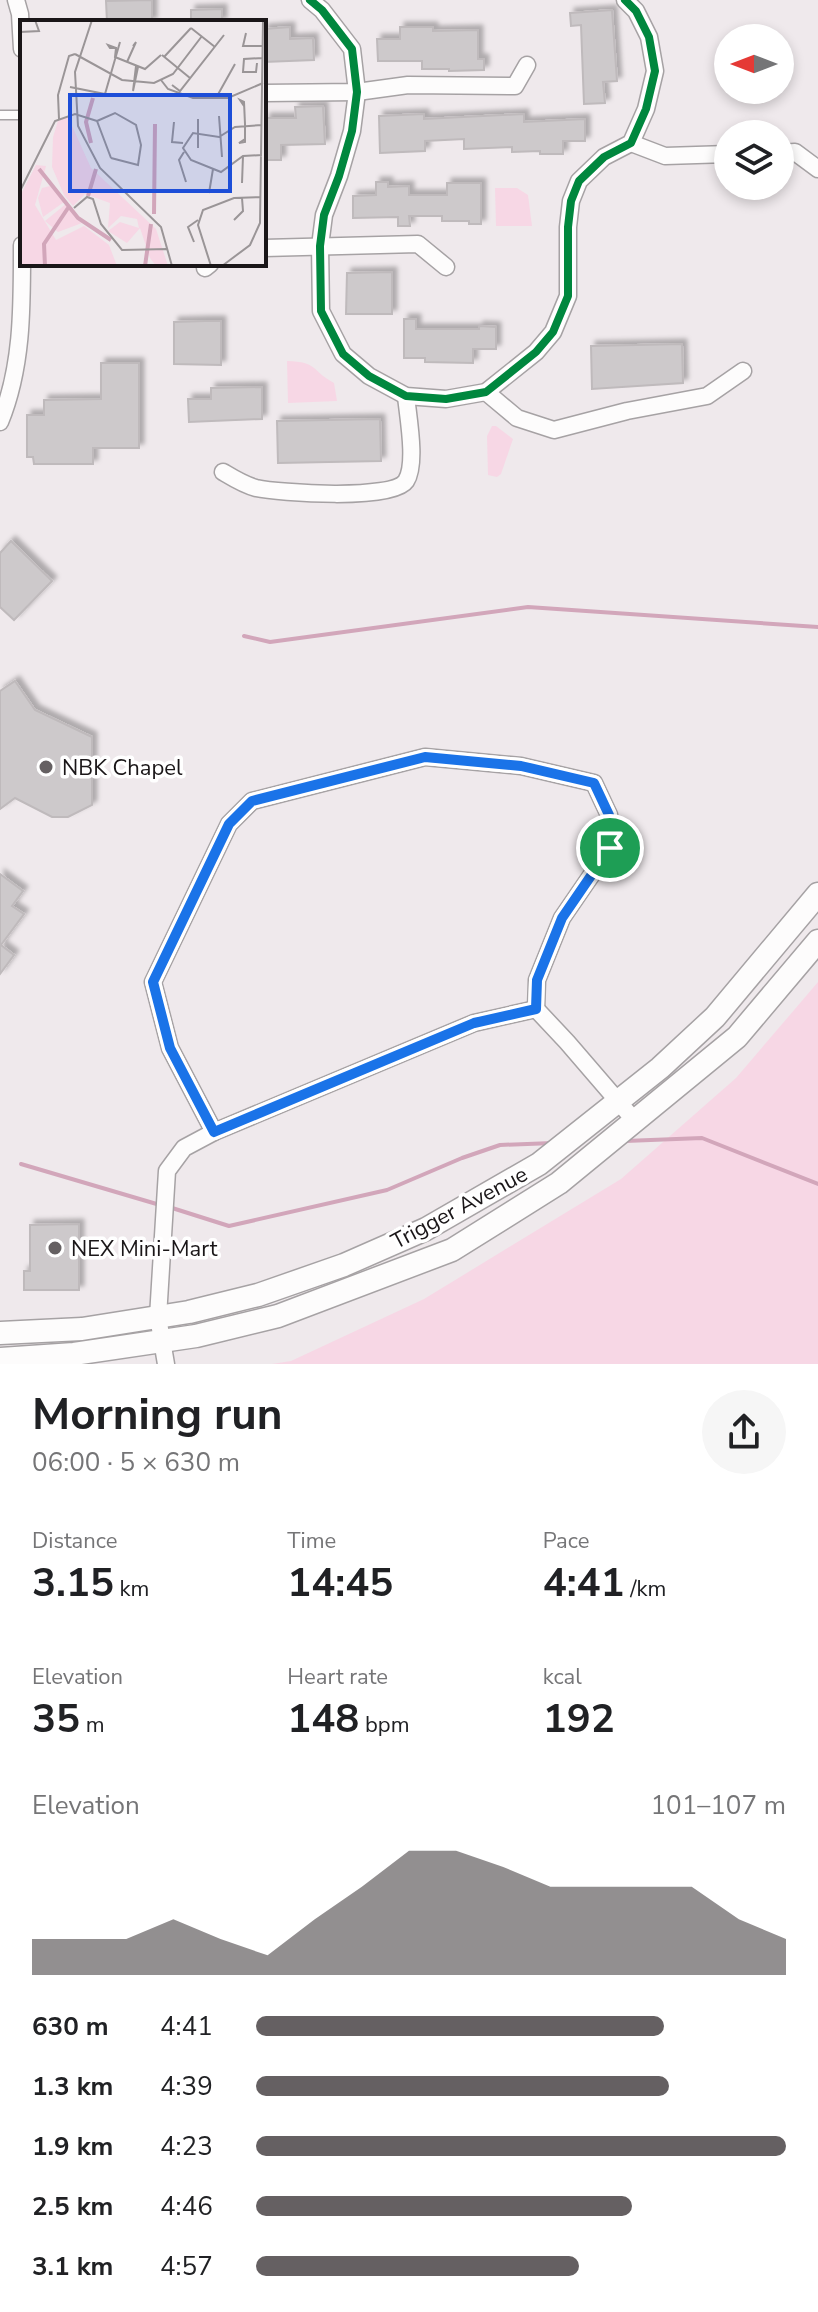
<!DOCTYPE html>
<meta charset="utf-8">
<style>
body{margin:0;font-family:"Nunito Sans",sans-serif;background:#f6f6f6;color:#202124;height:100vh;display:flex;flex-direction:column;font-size:30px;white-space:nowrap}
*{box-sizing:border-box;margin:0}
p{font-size:26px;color:#757577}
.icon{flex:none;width:44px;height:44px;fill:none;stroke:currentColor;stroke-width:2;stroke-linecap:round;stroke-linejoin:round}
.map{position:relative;height:1364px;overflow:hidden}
.panel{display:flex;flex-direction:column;background:#fff;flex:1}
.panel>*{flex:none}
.needle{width:52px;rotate:270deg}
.controls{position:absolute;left:714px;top:24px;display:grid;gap:16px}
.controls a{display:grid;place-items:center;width:80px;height:80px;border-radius:50%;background:#fff;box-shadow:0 4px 12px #0003;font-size:40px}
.pin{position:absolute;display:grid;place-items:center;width:68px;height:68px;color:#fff;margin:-34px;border:4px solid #fff;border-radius:50%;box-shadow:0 2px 8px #0007}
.round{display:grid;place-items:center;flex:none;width:84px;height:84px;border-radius:42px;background:#f6f6f6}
.head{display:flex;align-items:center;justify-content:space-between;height:136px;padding:0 32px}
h1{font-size:44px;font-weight:700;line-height:60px}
.stats{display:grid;grid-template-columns:repeat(3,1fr);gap:12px;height:136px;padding:8px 32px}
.stats div{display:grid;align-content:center}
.stats b{font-size:40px;font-weight:700}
.stats small{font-size:22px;font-weight:400}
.stats p{font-size:22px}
.chart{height:224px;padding:16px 32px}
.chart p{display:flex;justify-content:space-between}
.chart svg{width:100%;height:144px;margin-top:8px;fill:#656062;opacity:.7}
ul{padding:0 32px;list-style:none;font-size:26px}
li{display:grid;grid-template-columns:128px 96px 1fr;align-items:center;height:60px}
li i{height:20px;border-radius:10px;background:#656062}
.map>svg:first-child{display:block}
</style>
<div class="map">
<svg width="818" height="1364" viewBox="0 0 818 1364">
<defs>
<filter id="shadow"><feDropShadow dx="4.5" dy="-4.5" stdDeviation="2" flood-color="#0004"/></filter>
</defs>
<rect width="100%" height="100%" fill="#efe9ec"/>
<g fill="#f7d7e5">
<path d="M 495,188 L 517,188 L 528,195 L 532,226 L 496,226 Z"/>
<path d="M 287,361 C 319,362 310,370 334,383 L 337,401 L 288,403 Z"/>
<path d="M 492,426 L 496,426 L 513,439 L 501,474 L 497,477 L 488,475 L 487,436 Z"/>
<path d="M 818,982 L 818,1364 L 272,1364 L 291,1361 L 424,1299 L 621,1179 L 736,1078 Z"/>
</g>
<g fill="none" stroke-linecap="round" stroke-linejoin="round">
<g stroke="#d2a6ba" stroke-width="4">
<path d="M 244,636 L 270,642 L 528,607 L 818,627"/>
<path d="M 625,1141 L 702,1138 L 818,1184"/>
<path d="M 21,1164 L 160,1205"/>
<path d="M 169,1207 L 229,1226 L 387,1190 L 462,1158 L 500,1145 L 553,1143"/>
</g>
</g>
<g fill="#cdc9cb" stroke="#bfbabc" stroke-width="2" filter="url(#shadow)">
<path d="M 152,0 L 152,22 L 107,22 L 106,1 Z"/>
<path d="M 222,9 L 222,22 L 191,22 L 191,10 Z"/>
<path d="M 612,10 L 617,81 L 603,82 L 605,103 L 584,104 L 581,25 L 571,26 L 570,13 Z"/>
<path d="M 290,27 L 290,39 L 313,38 L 314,60 L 264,62 L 264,29 Z"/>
<path d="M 400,27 L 433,27 L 433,31 L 478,30 L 478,59 L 484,59 L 484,70 L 449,71 L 449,69 L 422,69 L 422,61 L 378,61 L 377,39 L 400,39 Z"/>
<path d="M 323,106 L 325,144 L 281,145 L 281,160 L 264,160 L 266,118 L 296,118 L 295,107 Z"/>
<path d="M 424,114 L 424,119 L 524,114 L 524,122 L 585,119 L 585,141 L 563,141 L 563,154 L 540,154 L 540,151 L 512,152 L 512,147 L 464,149 L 464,139 L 425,141 L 425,151 L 380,153 L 379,116 Z"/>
<path d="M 376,182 L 388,182 L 388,187 L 409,186 L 409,195 L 447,195 L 447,183 L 481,183 L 481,224 L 469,224 L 469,221 L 442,221 L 442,216 L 409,216 L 410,226 L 398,226 L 398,217 L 353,218 L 353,196 L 376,195 Z"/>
<path d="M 392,272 L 392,314 L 346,314 L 347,273 Z"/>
<path d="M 404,319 L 416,319 L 416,329 L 479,329 L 479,326 L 496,327 L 496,349 L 473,349 L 473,363 L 425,362 L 425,358 L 404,358 Z"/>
<path d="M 205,321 L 221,321 L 221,365 L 174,364 L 174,322 Z"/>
<path d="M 682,344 L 683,383 L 592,389 L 591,346 Z"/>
<path d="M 101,363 L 139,363 L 139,448 L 93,448 L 93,464 L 34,464 L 33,457 L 27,457 L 27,415 L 44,415 L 44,400 L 101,399 Z"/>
<path d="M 262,387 L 262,419 L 189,422 L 188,399 L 211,399 L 211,388 Z"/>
<path d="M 380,419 L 381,461 L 278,463 L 277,421 Z"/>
<path d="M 11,541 L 52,581 L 14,620 L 0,607 L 0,553 Z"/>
<path d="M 15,681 L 35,710 L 92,737 L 92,805 L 68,817 L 52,817 L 15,798 L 0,809 L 0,691 Z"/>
<path d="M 0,874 L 23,891 L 12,906 L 24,914 L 1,945 L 14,955 L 0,974 Z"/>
<path d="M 79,1224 L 79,1290 L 24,1290 L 24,1271 L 30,1271 L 30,1225 Z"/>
</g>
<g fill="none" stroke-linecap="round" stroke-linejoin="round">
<g stroke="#a6a2a4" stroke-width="11">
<path id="lane" d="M 0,115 L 22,115"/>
</g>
<g stroke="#a6a2a4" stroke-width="19">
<g id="street">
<path d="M 16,0 L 20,14 L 22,49"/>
<path d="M 310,0 L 322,10 L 352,49 L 357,92 L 352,131 L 339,176 L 324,215 L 320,246 L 321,311 L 343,354 L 369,376 L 406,396 L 446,399 L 486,392 L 536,352 L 553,332 L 568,296 L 568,227 L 571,201 L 579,181 L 604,157 L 631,143 L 646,109 L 655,71 L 649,37 L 636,11 L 625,0"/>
<path d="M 264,93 L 357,92 L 408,85 L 515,86 L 527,65"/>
<path d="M 631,143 L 665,156 L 728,154"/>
<path d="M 780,153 L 795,152 L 818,169"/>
<path d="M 264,248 L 418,244 L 446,267"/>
<path d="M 205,268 L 210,264"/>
<path d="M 486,392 L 517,418 L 554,430 L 627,411 L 707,396 L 743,371"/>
<path d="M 0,422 C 23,366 22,305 22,245"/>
<path d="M 223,472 C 233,478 244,485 256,488 C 279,493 393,501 406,481 C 417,464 408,417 406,396"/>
<path d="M 536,1009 L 567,1042 L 635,1121"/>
<path d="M 214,1132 L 170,1048 L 153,982 L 229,824 L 252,801 L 425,757 L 521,766 L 594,783 L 609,815 L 610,848 L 562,918 L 537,980 L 536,1009"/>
<path d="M 166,1364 L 158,1317 L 167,1171 L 184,1148 L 214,1132 L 474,1023 L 536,1009"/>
</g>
</g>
<g stroke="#a6a2a4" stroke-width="25">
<g id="secondary">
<path d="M 0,1333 L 82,1329 L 189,1312 L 258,1295 L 344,1265 L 426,1229 L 539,1164 L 660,1068 L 715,1017 L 818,894"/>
<path d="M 0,1359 L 74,1354 L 196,1336 L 278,1316 L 452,1250 L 559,1183 L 737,1037 L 818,941"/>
</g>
</g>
<use href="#lane" stroke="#fdfcfc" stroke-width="8"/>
<use href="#street" stroke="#fdfcfc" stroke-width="16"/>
<use href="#secondary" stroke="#fdfcfc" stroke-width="22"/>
<g stroke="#fff" stroke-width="13">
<g id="cycleway">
<path d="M 310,0 L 322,10 L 352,49 L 357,92 L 352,131 L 339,176 L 324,215 L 320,246 L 321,311 L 343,354 L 369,376 L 406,396 L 446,399 L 486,392 L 536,352 L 553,332 L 568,296 L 568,227 L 571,201 L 579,181 L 604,157 L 631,143 L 646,109 L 655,71 L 649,37 L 636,11 L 625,0"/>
<path d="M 214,1132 L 170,1048 L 153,982 L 229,824 L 252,801 L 425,757 L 521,766 L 594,783 L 609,815 L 610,848 L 562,918 L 537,980 L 536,1009"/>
</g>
</g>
<use href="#cycleway" stroke="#00873e" stroke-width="8"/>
</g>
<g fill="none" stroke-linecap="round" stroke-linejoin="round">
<g stroke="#fff" stroke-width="16">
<path id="route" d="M 425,757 L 521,766 L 594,783 L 609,815 L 610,848 L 562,918 L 537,980 L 536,1009 L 474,1023 L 214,1132 L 170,1048 L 153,982 L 229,824 L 252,801 Z"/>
</g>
<use href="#route" stroke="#1a73e8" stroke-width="10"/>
</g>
<g fill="#656062" stroke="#fff" stroke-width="3">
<circle cx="46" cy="767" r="8"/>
<circle cx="55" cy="1248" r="8"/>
</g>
<g text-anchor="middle" stroke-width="7" stroke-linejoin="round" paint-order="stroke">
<g font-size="22" fill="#1a1618" stroke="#fff" text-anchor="start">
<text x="62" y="775">NBK Chapel</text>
<text x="71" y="1256">NEX Mini-Mart</text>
</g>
<g font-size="22" fill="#1a1618" stroke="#fff">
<text transform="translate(459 1207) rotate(-28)" y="8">Trigger Avenue</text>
</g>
</g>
<g transform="translate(20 20)">
<rect width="246" height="246" fill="#efe9ec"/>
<path d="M 48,97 L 71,148 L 136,209 L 148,246 L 136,246 L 130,238 L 120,208 L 107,223 L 88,211 L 100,202 L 119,208 L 117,199 L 101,196 L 88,208 L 90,183 L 65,174 L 53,186 L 44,175 L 32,147 L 33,117 L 38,101 ZM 16,145 L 26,146 L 15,185 L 36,220 L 64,206 L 89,225 L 97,246 L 0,246 L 0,176 ZM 30,166 L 44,182 L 23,197 L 18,178 L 22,168 ZM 46,184 L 62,203 L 38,212 L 25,201 Z" fill="#f7d7e5"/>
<path fill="none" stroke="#d2a6ba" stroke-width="4" d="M 71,123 L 66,102 L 73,78M 19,149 L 58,198 L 91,220M 68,176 L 76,149M 134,194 L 135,104M 25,246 L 24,224 L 48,188M 125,246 L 131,204"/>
<path fill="none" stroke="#9a9597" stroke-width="2" d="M 72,0 L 55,52 L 58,106 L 80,148 L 141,207 L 152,246M 171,8 L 195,27M 0,12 L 19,11 L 15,0M 226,13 L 223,26 L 243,26M 96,28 L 88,25 L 90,28 L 96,28 L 95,37 L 125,49 L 141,35M 55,34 L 102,60 L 134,63 L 153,54 L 182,16M 142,35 L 170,58M 144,37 L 171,8M 107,42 L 116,22 L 113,26M 237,43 L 236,52 L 223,52 L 224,39 L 243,38M 116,46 L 113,71 L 118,47M 141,60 L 148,69 L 173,78 L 208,78 L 243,63M 152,65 L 160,71 L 204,15M 50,67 L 85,74 L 100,22M 196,78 L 215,44M 224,86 L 220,80 L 224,82 L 225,104 L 225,122 L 219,123 L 225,119M 199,96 L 202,137M 39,99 L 38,75 L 49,36 L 55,34M 178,99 L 178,128M 77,101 L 95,93 L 116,105 L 121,125 L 118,145 L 91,138M 77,101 L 91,138M 154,102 L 152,122 L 163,123M 164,132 L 159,140 L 166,162M 242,135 L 223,136 L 201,152 L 171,140 L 163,128 L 173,113 L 199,117 L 215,107 L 242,105M 222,163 L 223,136M 0,171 L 35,101 L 55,94 L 77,101M 189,173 L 193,149M 54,188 L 67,177 L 73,179 L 81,204 L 102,230 L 148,229M 214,200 L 223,191 L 222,178M 174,222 L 168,207 L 178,200M 191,246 L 178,205 L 183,190 L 214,178 L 241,177M 202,246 L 230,225 L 240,203 L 243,0"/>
<path fill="#1d4ed8" fill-opacity="0.15" stroke="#1d4ed8" stroke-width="4" d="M 50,75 L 210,75 L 210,171 L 50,171 Z"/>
<rect width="246" height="246" fill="none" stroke="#1a1618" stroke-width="4"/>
</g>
</svg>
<div class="controls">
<a><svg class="needle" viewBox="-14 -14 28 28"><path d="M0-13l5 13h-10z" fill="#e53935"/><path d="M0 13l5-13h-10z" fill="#757577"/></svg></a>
<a><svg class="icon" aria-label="layers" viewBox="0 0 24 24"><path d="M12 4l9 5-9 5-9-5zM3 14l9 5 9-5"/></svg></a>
</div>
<div class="pin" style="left:610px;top:848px;background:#1e9e55"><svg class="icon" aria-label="arrive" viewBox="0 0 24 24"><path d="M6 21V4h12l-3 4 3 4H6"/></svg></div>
</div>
<section class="panel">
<div class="head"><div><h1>Morning run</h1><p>06:00 · 5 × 630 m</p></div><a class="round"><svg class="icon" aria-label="share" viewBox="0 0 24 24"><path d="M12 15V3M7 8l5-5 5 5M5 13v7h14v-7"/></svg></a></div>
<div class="stats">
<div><p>Distance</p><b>3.15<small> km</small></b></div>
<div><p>Time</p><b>14:45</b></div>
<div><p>Pace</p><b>4:41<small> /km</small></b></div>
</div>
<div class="stats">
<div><p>Elevation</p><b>35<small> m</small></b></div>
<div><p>Heart rate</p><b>148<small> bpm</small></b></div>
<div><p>kcal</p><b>192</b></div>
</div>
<div class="chart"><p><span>Elevation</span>101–107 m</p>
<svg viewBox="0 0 160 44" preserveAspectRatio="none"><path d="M0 44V33L10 33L20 33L30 27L40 33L50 38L60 27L70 17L80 6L90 6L100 11L110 17L120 17L130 17L140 17L150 27L160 33V44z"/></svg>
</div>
<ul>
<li><b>630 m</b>4:41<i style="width:77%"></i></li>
<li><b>1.3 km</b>4:39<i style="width:78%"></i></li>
<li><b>1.9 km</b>4:23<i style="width:100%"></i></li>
<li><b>2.5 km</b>4:46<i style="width:71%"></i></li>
<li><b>3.1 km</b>4:57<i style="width:61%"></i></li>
</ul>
</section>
